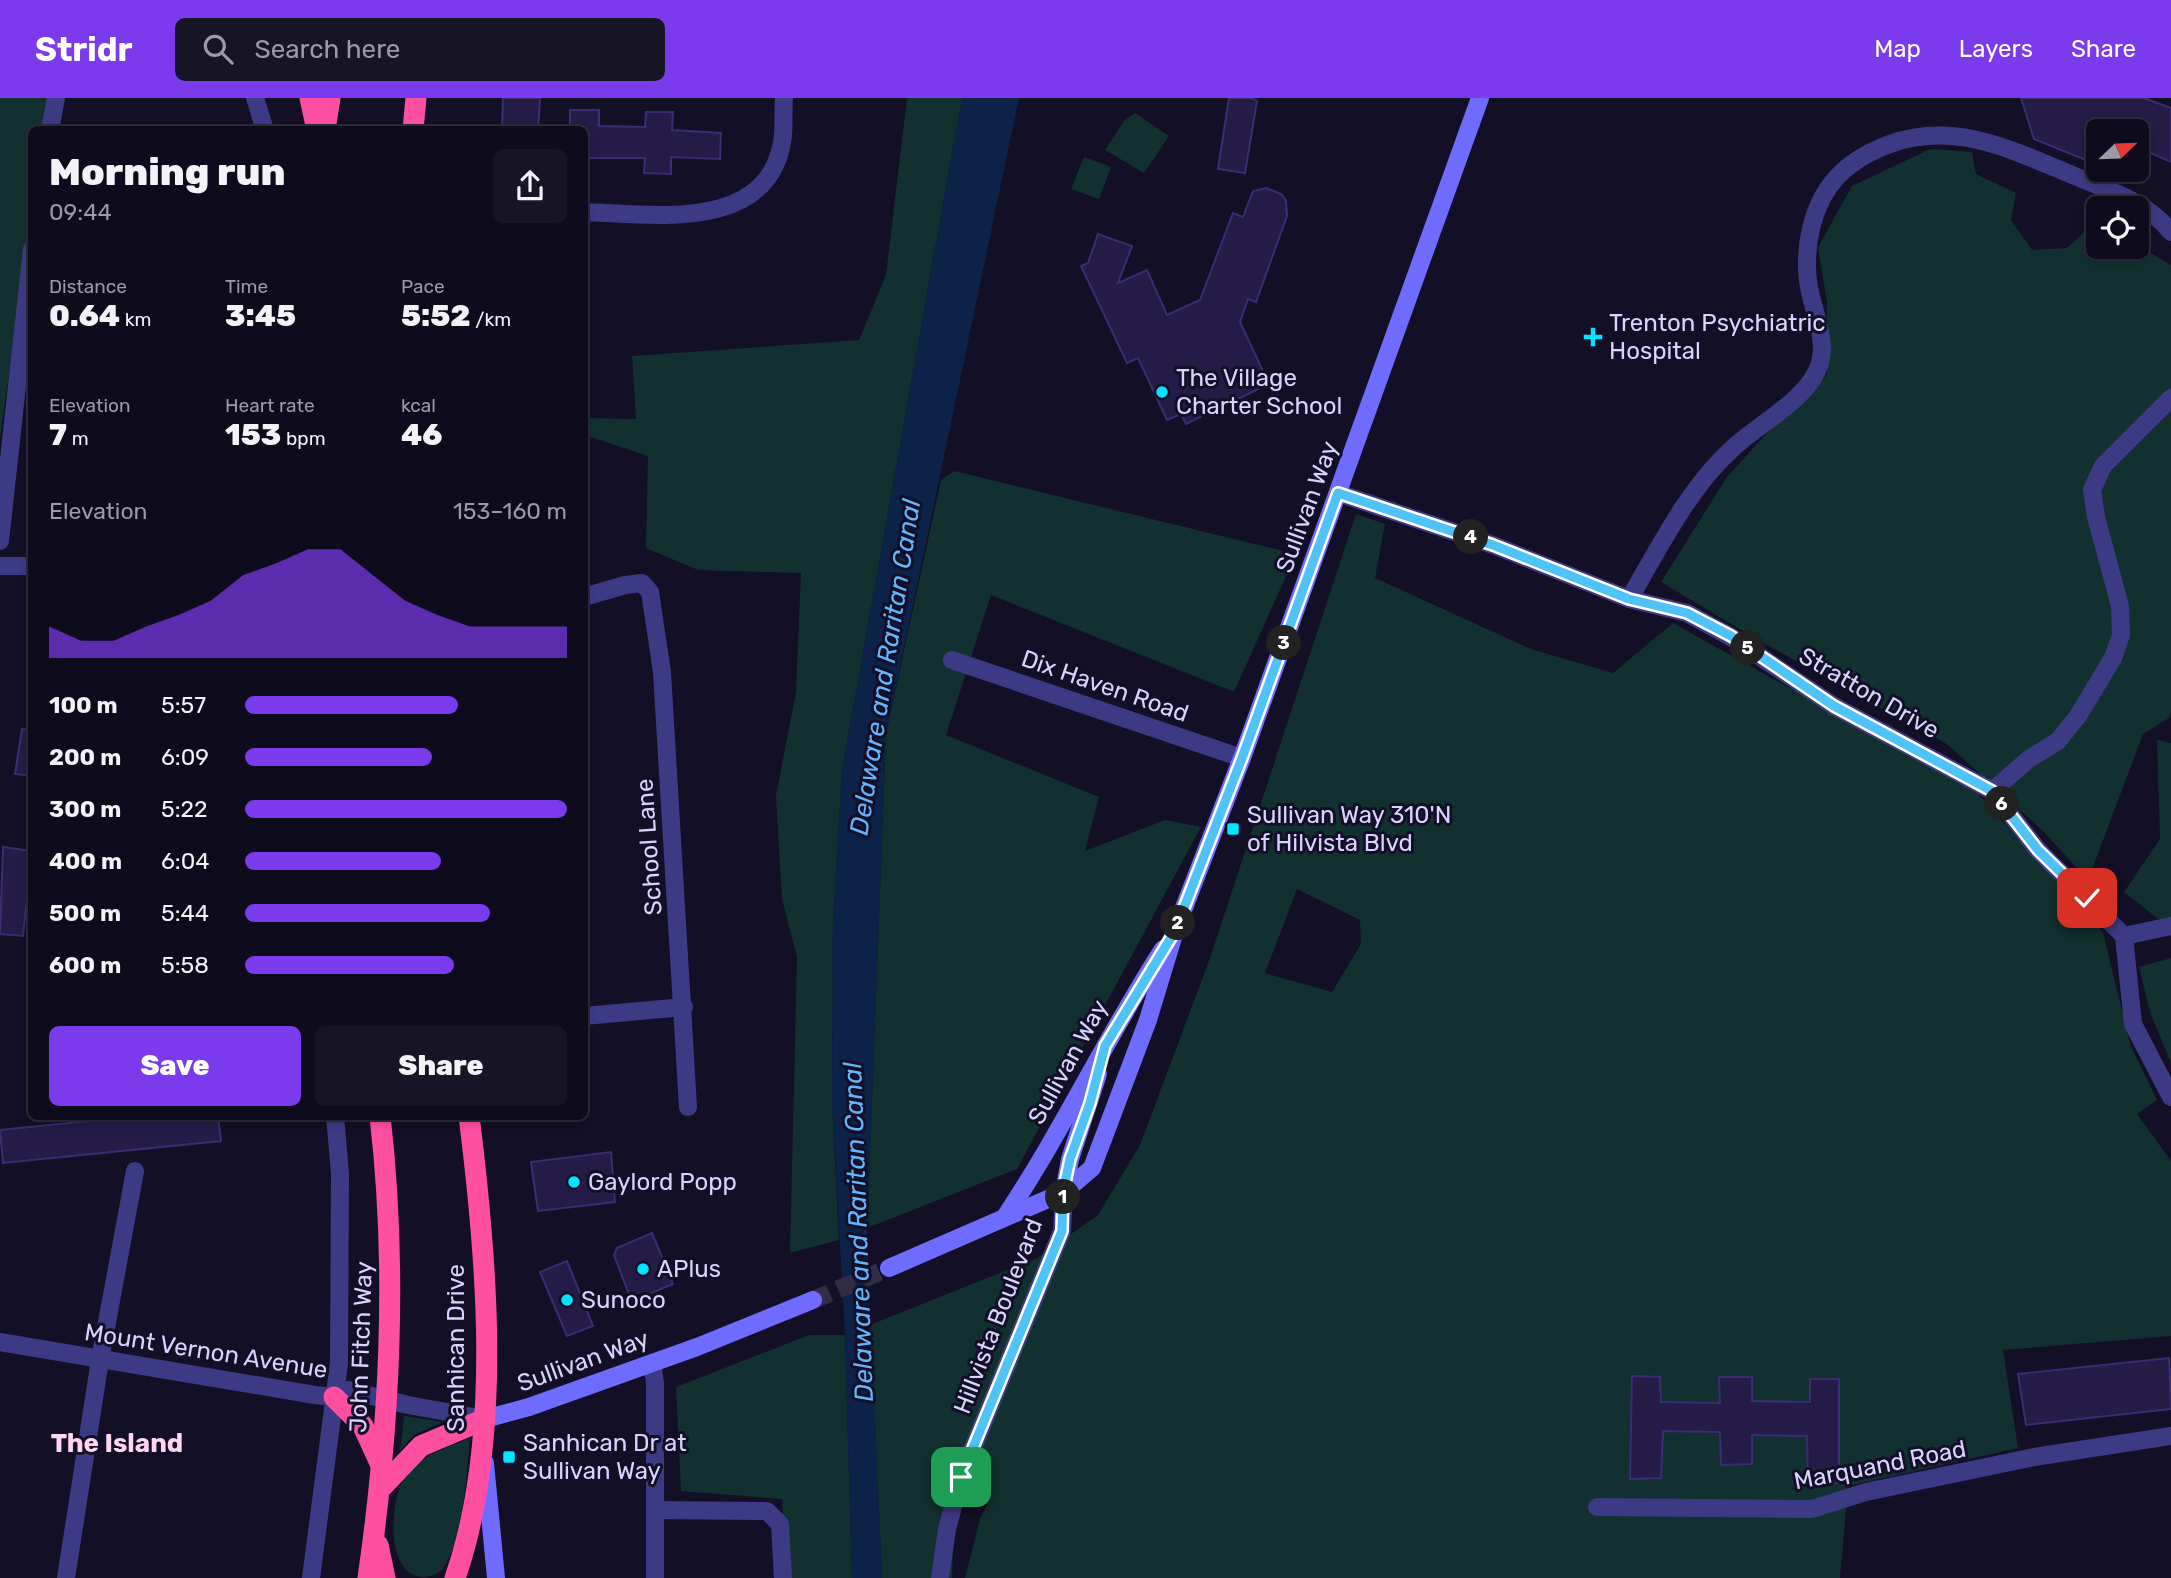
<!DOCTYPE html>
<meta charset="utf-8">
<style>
body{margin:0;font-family:Rubik,sans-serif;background:#171425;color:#f1f3f6;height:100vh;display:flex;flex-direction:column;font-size:26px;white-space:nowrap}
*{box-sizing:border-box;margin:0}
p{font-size:23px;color:#9b9ba3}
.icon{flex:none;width:38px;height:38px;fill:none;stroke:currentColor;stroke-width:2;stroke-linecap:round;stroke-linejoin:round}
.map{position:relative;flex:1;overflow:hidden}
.side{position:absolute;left:28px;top:28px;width:560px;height:994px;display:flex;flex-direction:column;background:#0e0b1c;border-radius:10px;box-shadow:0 4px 10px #0003,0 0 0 2px #2e2b3b}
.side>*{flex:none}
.needle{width:46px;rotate:67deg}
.fabs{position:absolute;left:2086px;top:21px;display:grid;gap:14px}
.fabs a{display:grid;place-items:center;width:63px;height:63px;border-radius:10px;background:#0e0b1c;box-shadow:0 4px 10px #0003,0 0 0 2px #2e2b3b;font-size:35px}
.pin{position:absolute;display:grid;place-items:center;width:60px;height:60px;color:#fff;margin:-30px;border-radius:14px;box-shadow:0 4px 10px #0006}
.km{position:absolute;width:35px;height:35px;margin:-18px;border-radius:50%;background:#222;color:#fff;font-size:19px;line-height:35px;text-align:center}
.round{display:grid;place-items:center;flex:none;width:74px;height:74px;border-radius:10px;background:#171425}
.headline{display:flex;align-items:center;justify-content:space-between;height:119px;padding:0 21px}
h1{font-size:38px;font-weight:800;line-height:52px}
.stats{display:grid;grid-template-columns:repeat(3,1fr);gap:10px;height:119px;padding:7px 21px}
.stats div{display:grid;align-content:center}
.stats b{font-size:30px;font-weight:800}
.stats small{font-size:19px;font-weight:400}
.stats p{font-size:19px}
.chart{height:196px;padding:14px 21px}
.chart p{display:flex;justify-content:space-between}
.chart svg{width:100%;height:126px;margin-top:7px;fill:#7c3aed;opacity:.7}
.cta{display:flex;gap:14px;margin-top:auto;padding:14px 21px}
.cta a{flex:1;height:80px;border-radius:10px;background:#7c3aed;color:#fff;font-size:28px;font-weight:800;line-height:80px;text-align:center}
.cta a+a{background:#171425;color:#f1f3f6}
ul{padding:0 21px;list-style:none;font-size:23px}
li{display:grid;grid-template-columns:112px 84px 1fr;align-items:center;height:52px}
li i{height:18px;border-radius:9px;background:#7c3aed}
header{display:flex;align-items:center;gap:42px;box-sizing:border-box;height:98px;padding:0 35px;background:#7c3aed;color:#fff}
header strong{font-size:33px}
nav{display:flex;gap:38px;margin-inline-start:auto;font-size:24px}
.search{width:490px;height:63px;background:#171425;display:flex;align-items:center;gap:18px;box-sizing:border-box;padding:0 24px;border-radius:10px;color:#9b9ba3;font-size:26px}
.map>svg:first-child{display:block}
</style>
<header>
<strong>Stridr</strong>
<div class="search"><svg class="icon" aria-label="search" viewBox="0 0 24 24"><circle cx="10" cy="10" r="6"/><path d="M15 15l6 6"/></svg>Search here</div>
<nav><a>Map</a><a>Layers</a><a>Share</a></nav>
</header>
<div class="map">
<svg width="2171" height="1480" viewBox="0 0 2171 1480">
<rect width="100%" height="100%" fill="#130f26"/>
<g fill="#12302f" fill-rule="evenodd">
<path d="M 0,0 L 50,0 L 45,31 L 32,32 L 31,122 L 0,340 Z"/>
<path d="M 907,0 L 962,0 L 842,673 L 833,823 L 832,1005 L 839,1142 L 790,1155 L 797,859 L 782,801 L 776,698 L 796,594 L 801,475 L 698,472 L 646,450 L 648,358 L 585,337 L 585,320 L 636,321 L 632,258 L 859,242 L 886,177 Z"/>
<path d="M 1135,15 L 1169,38 L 1144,75 L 1105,52 L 1124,23 Z"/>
<path d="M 1930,51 L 1972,54 L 1976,76 L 2016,95 L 2011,122 L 2032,152 L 2067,150 L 2097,123 L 2098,149 L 2137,147 L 2171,167 L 2171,614 L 2169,620 L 2143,636 L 2088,782 L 2040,730 L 1947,646 L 1758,542 L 1661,484 L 1727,379 L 1773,328 L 1827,277 L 1827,204 L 1818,149 L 1852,88 Z"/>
<path d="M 1084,59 L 1111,69 L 1099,101 L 1071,91 Z"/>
<path d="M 954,373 L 1296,456 L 1234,594 L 991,497 L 946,637 L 1099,699 L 1085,753 L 1165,722 L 1201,729 L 1017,1071 L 867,1130 L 886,636 L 941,382 Z"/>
<path d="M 1356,416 L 1385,426 L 1375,480 L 1531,551 L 1613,575 L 1673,525 L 1976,694 L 2103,834 L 2130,946 L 2157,1002 L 2137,1016 L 2171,1063 L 2171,1238 L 2003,1252 L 2018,1350 L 1848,1388 L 1840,1480 L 965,1480 L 980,1421 L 990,1401 L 955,1402 L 952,1480 L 882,1480 L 870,1227 L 1037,1160 L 1098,1117 L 1140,1047 L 1210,860 ZM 1297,791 L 1360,822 L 1361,846 L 1332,894 L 1265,875 ZM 1632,1278 L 1660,1279 L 1661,1304 L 1720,1305 L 1752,1280 L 1752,1303 L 1810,1304 L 1810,1281 L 1839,1281 L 1839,1384 L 1808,1386 L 1807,1338 L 1752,1337 L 1752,1366 L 1721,1367 L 1720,1334 L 1663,1333 L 1661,1380 L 1630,1381 Z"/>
<path d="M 2157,642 L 2171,645 L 2171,831 L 2124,794 L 2160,741 Z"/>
<path d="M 2171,860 L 2171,965 L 2150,914 L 2139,869 Z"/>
<path d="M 809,1237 L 845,1237 L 852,1480 L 788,1480 L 782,1401 L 681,1393 L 676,1289 Z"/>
<path d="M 404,1318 L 443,1324 L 414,1337 L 400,1353 Z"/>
<path d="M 470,1340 C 466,1377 465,1439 443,1470 C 439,1476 431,1478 425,1479 C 383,1480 390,1398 406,1377 C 422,1357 447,1350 470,1340 Z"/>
</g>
<path fill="#0c2248" d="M 962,0 L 1019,0 L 886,636 L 867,1130 L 882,1480 L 852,1480 L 845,1237 L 832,1005 L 833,823 L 842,673 Z"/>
<g fill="#241b47" stroke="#3b2d73" stroke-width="2">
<path d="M 503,0 L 540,0 L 538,32 L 502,32 Z"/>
<path d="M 1229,0 L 1252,0 L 1257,3 L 1245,75 L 1218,71 Z"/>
<path d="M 2021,0 L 2144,0 L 2171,10 L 2171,64 L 2137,49 L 2137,33 L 2098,33 L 2098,67 L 2034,41 Z"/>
<path d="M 570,12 L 599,12 L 599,28 L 645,29 L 646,14 L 673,14 L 672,32 L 721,35 L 720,61 L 671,59 L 671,76 L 644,75 L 645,60 L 584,60 L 584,32 L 570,32 Z"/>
<path d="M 1266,90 L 1281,96 L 1286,102 L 1287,118 L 1256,204 L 1248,201 L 1240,224 L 1269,286 L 1186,326 L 1181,316 L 1167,322 L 1138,260 L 1127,265 L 1081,168 L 1088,165 L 1098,136 L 1132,148 L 1118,185 L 1147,172 L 1167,217 L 1200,202 L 1233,115 L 1243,119 L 1253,93 Z"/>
<path d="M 22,631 L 32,632 L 32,678 L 15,676 Z"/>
<path d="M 3,749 L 32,753 L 23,838 L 0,836 Z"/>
<path d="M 139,1018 L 218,1018 L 221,1043 L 3,1065 L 0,1032 Z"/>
<path d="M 611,1054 L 615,1104 L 538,1113 L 531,1064 Z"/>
<path d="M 652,1135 L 673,1186 L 637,1201 L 630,1199 L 614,1157 L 617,1150 Z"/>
<path d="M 567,1163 L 593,1228 L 567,1238 L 540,1174 Z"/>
<path d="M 2169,1260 L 2171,1311 L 2026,1327 L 2018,1276 Z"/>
<path d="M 1632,1278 L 1660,1279 L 1661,1304 L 1720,1305 L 1719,1279 L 1752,1279 L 1752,1303 L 1810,1304 L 1810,1281 L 1839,1281 L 1839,1385 L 1808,1387 L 1807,1338 L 1752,1337 L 1752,1366 L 1721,1367 L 1720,1334 L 1663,1333 L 1661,1380 L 1630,1381 Z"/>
</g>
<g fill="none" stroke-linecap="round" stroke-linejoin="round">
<path stroke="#312d47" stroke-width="18" stroke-dasharray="18 9" stroke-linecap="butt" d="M 813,1202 L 889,1170"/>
<g stroke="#3d3a85" stroke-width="18">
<path d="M 255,0 L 265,32"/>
<path d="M 50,32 L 56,0"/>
<path d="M 584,114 C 654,116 771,136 783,38 C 784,26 783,12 784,0"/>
<path d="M 1338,395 L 1493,447 L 1629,501 L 1687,515 L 1731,539 L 1834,608 L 1992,693 L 2038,752 L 2124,838 L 2171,828"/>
<path d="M 0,443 L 32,151"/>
<path d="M 0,468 L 32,468"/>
<path d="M 584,499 L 625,487 L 642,485 L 650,494 L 662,574 L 688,1009"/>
<path d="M 1629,501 C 1660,449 1688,390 1734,349 C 1759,326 1794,309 1813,280 C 1834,249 1812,216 1808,183 C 1804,148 1812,106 1837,79 C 1851,64 1871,53 1890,46 C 1957,22 2016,54 2077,79 C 2111,93 2147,104 2171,134"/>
<path d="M 952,562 L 1242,660"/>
<path d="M 1992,693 L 2029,661 L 2058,643 L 2078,618 L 2113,560 L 2121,537 L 2120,508 L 2096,419 L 2092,392 L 2103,368 L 2171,300"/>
<path d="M 2124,838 L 2133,926 L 2171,999"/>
<path d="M 584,918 L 684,909"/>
<path d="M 0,1244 L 315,1297 L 334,1299 L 348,1292 L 408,1307 L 485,1321"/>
<path d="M 652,1265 L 655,1285 L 655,1480"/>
<path d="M 1597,1409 L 1812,1411 L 1866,1394 L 2034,1359 L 2171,1338"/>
<path d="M 655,1412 L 767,1413 L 780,1426 L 783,1480"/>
<path d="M 66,1480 L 100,1262 L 135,1073"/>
<path d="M 311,1480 L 339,1265 L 340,1076 L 335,1018"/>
<path d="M 940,1480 L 947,1431 L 961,1379 L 1062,1133 L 1064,1094"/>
</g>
<g stroke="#6f6bff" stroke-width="18">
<path d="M 1064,1094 L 1070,1061 L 1098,976"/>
<path d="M 1005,1119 C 1063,1032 1107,938 1163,851"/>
<path d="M 889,1170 L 1064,1094 L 1092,1070 L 1148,922 L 1175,833 L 1242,660 L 1480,0"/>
<path d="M 485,1321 L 529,1309 L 697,1249 L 813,1202"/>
<path d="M 485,1365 L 496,1480"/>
</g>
<g stroke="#ff4fa3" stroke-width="21">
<path d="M 310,0 L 317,32"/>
<path d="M 325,32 L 330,0"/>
<path d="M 413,32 L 416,0"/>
<path d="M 334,1299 L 363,1328 L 380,1365"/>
<path d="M 380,1391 L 421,1348 L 485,1321"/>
<path d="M 378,1447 L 385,1480"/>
<path d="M 368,1480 C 390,1327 398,1173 380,1018"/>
<path d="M 455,1480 C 503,1343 487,1161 469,1018"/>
</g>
</g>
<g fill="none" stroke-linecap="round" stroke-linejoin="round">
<g stroke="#fff" stroke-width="14">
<path id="route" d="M 961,1379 L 1062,1133 L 1063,1094 L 1070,1061 L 1090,1005 L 1105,948 L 1175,833 L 1242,660 L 1338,395 L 1493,447 L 1629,501 L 1687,515 L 1731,538 L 1834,608 L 1992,693 L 2038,752 L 2087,800"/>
</g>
<use href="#route" stroke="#4fc3f7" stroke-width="9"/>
</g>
<g fill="#00e5ff" stroke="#130f26" stroke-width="2.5">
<path d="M1589.5 228.5h7v7h7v7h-7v7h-7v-7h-7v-7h7z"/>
<circle cx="1162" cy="294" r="7"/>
<rect x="1226" y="724" width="14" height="14" rx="3.5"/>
<circle cx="574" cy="1084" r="7"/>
<circle cx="643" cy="1171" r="7"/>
<circle cx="567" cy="1202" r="7"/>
<rect x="502" y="1352" width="14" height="14" rx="3.5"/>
</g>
<g text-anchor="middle" stroke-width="6" stroke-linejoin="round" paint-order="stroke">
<g font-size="24" fill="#d9d4ff" stroke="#130f26" text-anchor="start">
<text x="1609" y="233">Trenton Psychiatric<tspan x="1609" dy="28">Hospital</tspan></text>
<text x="1176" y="288">The Village<tspan x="1176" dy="28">Charter School</tspan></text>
<text x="1247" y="725">Sullivan Way 310'N<tspan x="1247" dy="28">of Hilvista Blvd</tspan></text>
<text x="588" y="1092">Gaylord Popp</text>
<text x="657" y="1179">APlus</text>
<text x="581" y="1210">Sunoco</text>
<text x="523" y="1353">Sanhican Dr at<tspan x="523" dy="28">Sullivan Way</tspan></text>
</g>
<g font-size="24" fill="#d9d4ff" stroke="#130f26">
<text transform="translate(1307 409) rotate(-70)" y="8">Sullivan Way</text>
<text transform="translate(1105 588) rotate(19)" y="8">Dix Haven Road</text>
<text transform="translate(1869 595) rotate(30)" y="8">Stratton Drive</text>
<text transform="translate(649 749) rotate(-94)" y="8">School Lane</text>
<text transform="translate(1068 964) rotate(-61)" y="8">Sullivan Way</text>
<text transform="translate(998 1218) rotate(-69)" y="8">Hillvista Boulevard</text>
<text transform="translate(361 1249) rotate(-88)" y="8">John Fitch Way</text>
<text transform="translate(456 1250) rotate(-90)" y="8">Sanhican Drive</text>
<text transform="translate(206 1253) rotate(9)" y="8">Mount Vernon Avenue</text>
<text transform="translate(583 1263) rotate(-20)" y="8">Sullivan Way</text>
<text transform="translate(1880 1367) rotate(-11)" y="8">Marquand Road</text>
</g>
<g font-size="26" font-style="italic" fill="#62b6ff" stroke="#130f26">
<text transform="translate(885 569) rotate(-81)" y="9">Delaware and Raritan Canal</text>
<text transform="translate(858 1134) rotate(-92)" y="9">Delaware and Raritan Canal</text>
</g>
<g font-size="26" font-weight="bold" fill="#ffd6f0" stroke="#130f26">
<text x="117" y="1354">The Island</text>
</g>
</g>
</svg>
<div class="fabs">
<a><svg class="needle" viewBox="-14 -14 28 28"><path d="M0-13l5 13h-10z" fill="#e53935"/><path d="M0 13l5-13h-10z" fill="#9b9ba3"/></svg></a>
<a><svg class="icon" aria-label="locate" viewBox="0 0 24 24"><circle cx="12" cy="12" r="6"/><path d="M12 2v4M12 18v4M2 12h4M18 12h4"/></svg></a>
</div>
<div class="pin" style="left:961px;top:1379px;background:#1e9e55"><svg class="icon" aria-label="arrive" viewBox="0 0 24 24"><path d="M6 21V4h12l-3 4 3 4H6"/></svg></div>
<div class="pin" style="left:2087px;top:800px;background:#d93025"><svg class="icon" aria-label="check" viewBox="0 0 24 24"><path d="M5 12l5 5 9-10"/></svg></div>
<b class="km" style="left:1063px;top:1099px">1</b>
<b class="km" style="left:1178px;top:825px">2</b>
<b class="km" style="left:1284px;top:545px">3</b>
<b class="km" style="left:1471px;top:439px">4</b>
<b class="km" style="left:1748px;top:550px">5</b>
<b class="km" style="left:2002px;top:706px">6</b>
<section class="side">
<div class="headline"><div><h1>Morning run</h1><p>09:44</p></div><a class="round"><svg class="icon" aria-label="share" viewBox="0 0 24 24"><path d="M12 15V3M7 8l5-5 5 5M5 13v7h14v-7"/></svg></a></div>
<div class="stats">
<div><p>Distance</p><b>0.64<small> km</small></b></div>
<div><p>Time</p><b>3:45</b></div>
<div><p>Pace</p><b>5:52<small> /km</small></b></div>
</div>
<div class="stats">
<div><p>Elevation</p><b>7<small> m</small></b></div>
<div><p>Heart rate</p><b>153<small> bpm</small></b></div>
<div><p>kcal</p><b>46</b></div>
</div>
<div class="chart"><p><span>Elevation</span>153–160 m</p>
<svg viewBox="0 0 160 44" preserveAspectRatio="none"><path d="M0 44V33L10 38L20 38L30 33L40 29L50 24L60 15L70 11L80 6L90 6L100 15L110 24L120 29L130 33L140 33L150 33L160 33V44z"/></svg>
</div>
<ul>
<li><b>100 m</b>5:57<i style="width:66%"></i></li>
<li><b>200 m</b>6:09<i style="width:58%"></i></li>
<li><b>300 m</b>5:22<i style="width:100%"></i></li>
<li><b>400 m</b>6:04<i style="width:61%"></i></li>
<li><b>500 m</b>5:44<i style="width:76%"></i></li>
<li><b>600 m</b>5:58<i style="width:65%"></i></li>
</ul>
<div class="cta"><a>Save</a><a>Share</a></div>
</section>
</div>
